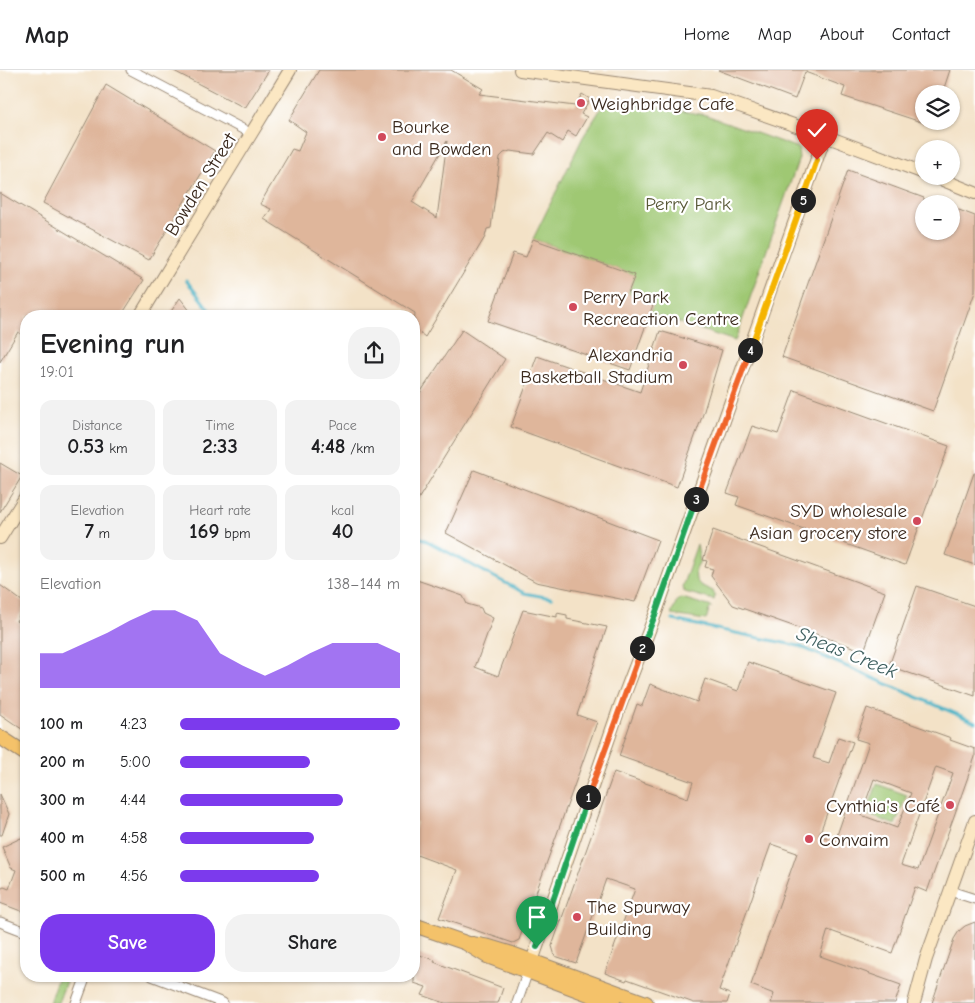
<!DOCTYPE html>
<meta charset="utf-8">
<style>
body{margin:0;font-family:"Comic Neue",sans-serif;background:#f2f2f2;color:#202124;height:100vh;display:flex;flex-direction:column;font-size:19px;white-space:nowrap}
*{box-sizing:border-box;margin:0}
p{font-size:16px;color:#757577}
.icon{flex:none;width:28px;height:28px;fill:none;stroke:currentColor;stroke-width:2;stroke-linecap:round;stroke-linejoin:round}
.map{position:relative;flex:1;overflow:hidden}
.panel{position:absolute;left:20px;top:240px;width:400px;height:672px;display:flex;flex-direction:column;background:#fff;border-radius:20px;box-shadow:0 1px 4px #0004}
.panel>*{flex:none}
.tools{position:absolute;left:915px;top:15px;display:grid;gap:10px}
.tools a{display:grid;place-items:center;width:45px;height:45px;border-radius:50%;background:#fff;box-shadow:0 1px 4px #0004;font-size:25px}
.pin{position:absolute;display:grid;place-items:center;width:42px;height:42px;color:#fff;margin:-51px -21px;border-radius:50% 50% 50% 0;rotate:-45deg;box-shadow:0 0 5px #0007}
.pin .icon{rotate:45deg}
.km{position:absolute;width:25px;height:25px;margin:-12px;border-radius:50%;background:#222;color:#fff;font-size:14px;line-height:25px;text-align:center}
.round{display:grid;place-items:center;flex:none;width:52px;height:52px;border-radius:20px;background:#f2f2f2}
.overview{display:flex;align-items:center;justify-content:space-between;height:85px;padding:0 20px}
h1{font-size:28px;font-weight:600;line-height:38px}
.metrics{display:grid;grid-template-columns:repeat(3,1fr);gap:8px;height:85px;padding:5px 20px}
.metrics div{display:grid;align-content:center;border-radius:12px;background:#f2f2f2;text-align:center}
.metrics b{font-size:21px;font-weight:600}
.metrics small{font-size:14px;font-weight:400}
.metrics p{font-size:14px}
.chart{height:140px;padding:10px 20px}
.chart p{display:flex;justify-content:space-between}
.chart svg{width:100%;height:90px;margin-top:5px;fill:#7c3aed;opacity:.7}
.button{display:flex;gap:10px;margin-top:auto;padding:10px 20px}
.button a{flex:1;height:58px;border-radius:20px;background:#7c3aed;color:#fff;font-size:20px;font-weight:600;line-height:58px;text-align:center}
.button a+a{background:#f2f2f2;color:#202124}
ul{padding:0 20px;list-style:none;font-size:16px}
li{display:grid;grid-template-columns:80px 60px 1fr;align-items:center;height:38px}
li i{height:12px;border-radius:6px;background:#7c3aed}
header{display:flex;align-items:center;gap:30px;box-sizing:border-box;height:70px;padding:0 25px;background:#fff;border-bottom:1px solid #e0e0e0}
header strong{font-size:24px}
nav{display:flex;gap:28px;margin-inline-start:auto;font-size:18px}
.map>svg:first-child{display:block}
</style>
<header>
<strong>Map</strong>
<nav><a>Home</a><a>Map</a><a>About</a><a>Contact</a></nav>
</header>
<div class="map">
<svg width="975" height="933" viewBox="0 0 975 933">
<rect width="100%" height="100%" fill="#fff"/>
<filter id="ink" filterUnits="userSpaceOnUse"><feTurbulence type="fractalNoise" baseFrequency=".02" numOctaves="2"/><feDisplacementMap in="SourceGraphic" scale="10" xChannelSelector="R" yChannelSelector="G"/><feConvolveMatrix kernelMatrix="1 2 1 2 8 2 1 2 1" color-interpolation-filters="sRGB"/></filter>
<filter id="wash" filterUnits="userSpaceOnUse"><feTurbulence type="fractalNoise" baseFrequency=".0096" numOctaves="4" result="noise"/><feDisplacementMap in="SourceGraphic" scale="20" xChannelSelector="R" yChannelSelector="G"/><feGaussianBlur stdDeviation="1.12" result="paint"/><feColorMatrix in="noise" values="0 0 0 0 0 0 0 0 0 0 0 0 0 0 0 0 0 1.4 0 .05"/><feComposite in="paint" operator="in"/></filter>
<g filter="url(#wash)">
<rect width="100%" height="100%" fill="#f3e2c7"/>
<g fill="#9fc873" stroke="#6d7948">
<path d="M 607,29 L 706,45 L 798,78 L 799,88 L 735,271 L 650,243 L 654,232 L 628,223 L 634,205 L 533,169 L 583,67 Z"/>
<path d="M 697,474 L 700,491 L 695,500 L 696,510 L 700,515 L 713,521 L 715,526 L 714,530 L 685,522 L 682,517 Z"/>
<path d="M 682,528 L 712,537 L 709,540 L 706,550 L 671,545 L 677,530 Z"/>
<path d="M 877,714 L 907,725 L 895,755 L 866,744 Z"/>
<path d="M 58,906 L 68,906 L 58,933 L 49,933 Z"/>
</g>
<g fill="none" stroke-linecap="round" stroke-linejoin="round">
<g stroke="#46b1c4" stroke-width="3">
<path d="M 186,210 L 214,246"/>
<path d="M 414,464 L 524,523 L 551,528"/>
<path d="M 673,550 L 799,576 L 975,652"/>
</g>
</g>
<g id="blocks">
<g fill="#dfb69b" fill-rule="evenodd">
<path d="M 172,0 L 269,0 L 245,38 Z"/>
<path d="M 319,0 L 451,0 L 483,19 L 479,24 L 575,36 L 582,24 L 590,29 L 581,44 L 587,47 L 576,66 L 568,61 L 562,72 L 548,63 L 534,84 L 510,81 L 504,83 L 500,87 L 491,158 L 487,159 L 485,167 L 425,267 L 414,258 L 415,243 L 264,149 L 271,139 L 260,134 L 292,79 L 298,81 L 306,62 L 289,50 ZM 447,71 L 437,148 L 412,132 Z"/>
<path d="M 718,0 L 950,0 L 942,24 L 924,24 L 924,53 L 842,26 L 845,17 L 805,2 L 795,29 Z"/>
<path d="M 106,15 L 215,81 L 149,190 L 43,133 Z"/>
<path d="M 848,100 L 924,128 L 924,161 L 951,161 L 951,137 L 975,146 L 975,222 L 933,341 L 782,287 Z"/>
<path d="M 0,123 L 144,210 L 121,246 L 26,246 L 26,267 L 18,262 L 0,292 Z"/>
<path d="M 533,169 L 635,205 L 628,223 L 654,232 L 630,300 L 488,251 L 513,183 L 526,187 Z"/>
<path d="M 180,228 L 194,246 L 168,246 Z"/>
<path d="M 462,260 L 505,289 L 414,436 L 414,332 Z"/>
<path d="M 660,261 L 722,280 L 703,344 L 677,417 L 511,357 L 537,286 L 640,322 Z"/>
<path d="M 794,320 L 949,376 L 905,495 L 736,435 L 739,427 L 727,423 L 752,356 L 778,364 Z"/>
<path d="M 0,393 L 22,406 L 0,442 Z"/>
<path d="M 474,400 L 658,470 L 635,532 L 536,512 L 446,463 Z"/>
<path d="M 974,403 L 975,403 L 975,495 L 945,485 Z"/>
<path d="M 713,460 L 885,522 L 864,581 L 733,535 L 711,506 L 713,499 L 705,497 L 707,491 L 703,490 Z"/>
<path d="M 414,509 L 463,526 L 467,534 L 481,538 L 483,543 L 493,548 L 475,597 L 498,606 L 523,540 L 557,547 L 557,543 L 567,545 L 567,549 L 607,557 L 577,645 L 597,652 L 519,870 L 513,873 L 439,848 L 457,800 L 414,784 L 414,762 L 417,752 L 414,752 Z"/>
<path d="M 0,515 L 26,534 L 16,551 L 26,558 L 26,662 L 0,644 Z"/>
<path d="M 917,516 L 975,536 L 975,626 L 889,596 Z"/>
<path d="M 748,592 L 836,623 L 813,688 L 829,693 L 838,667 L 853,672 L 819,765 L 835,771 L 869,673 L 856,669 L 867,638 L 951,668 L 950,670 L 975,679 L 975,687 L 927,822 L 915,817 L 892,883 L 828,860 L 820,886 L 901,915 L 895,933 L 771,933 L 774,924 L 751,915 L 797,783 L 771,774 L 719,920 L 730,924 L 727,933 L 694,933 L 627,909 L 626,911 L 605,903 L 635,819 L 606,809 L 576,893 L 555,886 L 552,876 L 614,702 L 688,728 L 693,712 L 619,686 L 637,634 L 642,636 L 650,614 L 697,632 L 705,609 L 738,621 ZM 936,697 L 953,703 L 918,800 L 901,795 ZM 874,709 L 911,723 L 897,758 L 861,745 Z"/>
<path d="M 0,724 L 9,744 L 2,765 L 0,765 Z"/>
<path d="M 21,768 L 26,770 L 26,843 L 0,833 L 0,819 L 4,817 L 9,819 L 16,800 L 11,798 L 2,777 Z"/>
<path d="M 975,852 L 975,933 L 932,933 L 954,869 L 959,861 L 965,856 Z"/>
<path d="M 414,883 L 435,890 L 434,892 L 503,918 L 498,933 L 445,933 L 422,925 L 426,917 L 414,913 Z"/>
</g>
</g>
</g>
<g filter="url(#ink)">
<use href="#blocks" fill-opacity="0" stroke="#978672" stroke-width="1"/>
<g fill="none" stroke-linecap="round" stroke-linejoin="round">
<g stroke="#978672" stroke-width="11">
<g id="street">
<path d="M 131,0 L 252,64"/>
<path d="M 950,821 L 975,829"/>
<path d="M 0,852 L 26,862"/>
<path d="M 152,906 L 223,933"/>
<path d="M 76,933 L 86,906"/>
<path d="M 517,933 L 528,901"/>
</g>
</g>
<g stroke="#978672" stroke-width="14">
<g id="secondary">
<path d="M 520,0 L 711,26 L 825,66 L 924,103"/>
<path d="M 933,106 L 975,123"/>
<path d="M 140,246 L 290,0"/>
<path d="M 0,468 L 26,426"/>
<path d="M 529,900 L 620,636 L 655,545 L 825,66"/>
<path d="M 914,933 L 926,889 L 975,751"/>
</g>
</g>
<g stroke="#978672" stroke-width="16">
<g id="primary">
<path d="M 0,667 L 26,684"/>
<path d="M 414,855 L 466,873 L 487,886 L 613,933"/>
<path d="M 472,874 L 489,877 L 512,884 L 646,933"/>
</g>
</g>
<use href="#street" stroke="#fff" stroke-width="9"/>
<use href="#secondary" stroke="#fbe7c3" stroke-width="12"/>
<use href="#primary" stroke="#f4c26a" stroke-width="14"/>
</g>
</g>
<g fill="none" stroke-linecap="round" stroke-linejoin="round" filter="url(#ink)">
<g stroke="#fff" stroke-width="10">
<path id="split-1" d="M 537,877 L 588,727"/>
</g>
<g stroke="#fff" stroke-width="10">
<path id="split-2" d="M 588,727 L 642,578"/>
</g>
<g stroke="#fff" stroke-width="10">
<path id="split-3" d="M 642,578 L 655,545 L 696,429"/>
</g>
<g stroke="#fff" stroke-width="10">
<path id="split-4" d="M 696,429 L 750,280"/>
</g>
<g stroke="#fff" stroke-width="10">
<path id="split-5" d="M 750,280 L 803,130"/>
</g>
<g stroke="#fff" stroke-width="10">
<path id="split-6" d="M 803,130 L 817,90"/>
</g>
<use href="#split-1" stroke="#22a559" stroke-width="6"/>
<use href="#split-2" stroke="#f0652b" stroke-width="6"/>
<use href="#split-3" stroke="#22a559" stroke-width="6"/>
<use href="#split-4" stroke="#f0652b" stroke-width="6"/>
<use href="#split-5" stroke="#f5b400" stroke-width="6"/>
<use href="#split-6" stroke="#f5b400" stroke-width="6"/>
</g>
<g fill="#d1495b" stroke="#fff" stroke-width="2">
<circle cx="581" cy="33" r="5"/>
<circle cx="382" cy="67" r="5"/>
<circle cx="573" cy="237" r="5"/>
<circle cx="683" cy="295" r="5"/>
<circle cx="917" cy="451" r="5"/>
<circle cx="950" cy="735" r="5"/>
<circle cx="809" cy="769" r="5"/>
<circle cx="577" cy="847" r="5"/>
</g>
<g text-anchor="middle" stroke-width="4.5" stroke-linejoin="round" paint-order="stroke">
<g font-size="19" fill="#3b2a1e" stroke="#fff" text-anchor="start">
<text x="591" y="40">Weighbridge Cafe</text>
<text x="392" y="63">Bourke<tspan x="392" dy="22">and Bowden</tspan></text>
<text x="583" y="233">Perry Park<tspan x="583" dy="22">Recreaction Centre</tspan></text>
<text x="673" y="291" text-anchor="end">Alexandria<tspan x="673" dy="22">Basketball Stadium</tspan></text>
<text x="907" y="447" text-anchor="end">SYD wholesale<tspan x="907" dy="22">Asian grocery store</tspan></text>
<text x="940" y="742" text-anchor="end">Cynthia's Café</text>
<text x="819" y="776">Convaim</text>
<text x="587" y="843">The Spurway<tspan x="587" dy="22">Building</tspan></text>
</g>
<g font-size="19" fill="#3b2a1e" stroke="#fff">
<text transform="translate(200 114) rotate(-58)" y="7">Bowden Street</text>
</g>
<g font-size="19" fill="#595938" stroke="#fff">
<text x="688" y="140">Perry Park</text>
</g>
<g font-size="20" font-style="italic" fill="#3f6060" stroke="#fff">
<text transform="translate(847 582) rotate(22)" y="7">Sheas Creek</text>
</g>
</g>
</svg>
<div class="tools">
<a><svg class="icon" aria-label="layers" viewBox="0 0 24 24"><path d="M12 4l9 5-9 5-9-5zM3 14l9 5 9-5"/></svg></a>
<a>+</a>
<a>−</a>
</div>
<div class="pin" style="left:537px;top:877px;background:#1e9e55"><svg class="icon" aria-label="arrive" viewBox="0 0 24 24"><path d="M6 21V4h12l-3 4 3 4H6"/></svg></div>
<div class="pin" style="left:817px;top:90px;background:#d93025"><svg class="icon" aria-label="check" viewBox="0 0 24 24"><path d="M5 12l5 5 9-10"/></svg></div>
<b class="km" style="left:588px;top:727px">1</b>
<b class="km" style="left:642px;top:578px">2</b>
<b class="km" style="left:696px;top:429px">3</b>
<b class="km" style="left:750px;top:280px">4</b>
<b class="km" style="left:803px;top:130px">5</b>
<section class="panel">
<div class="overview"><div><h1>Evening run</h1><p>19:01</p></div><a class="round"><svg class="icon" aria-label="share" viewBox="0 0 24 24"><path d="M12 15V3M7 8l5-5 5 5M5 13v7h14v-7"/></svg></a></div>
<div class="metrics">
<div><p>Distance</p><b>0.53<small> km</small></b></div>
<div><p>Time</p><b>2:33</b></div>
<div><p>Pace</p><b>4:48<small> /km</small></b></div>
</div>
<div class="metrics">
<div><p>Elevation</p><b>7<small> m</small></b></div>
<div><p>Heart rate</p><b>169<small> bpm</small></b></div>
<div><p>kcal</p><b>40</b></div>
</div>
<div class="chart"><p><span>Elevation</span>138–144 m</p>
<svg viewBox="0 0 160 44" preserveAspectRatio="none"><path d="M0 44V27L10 27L20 22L30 17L40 11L50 6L60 6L70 11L80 27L90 33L100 38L110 33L120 27L130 22L140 22L150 22L160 27V44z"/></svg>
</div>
<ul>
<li><b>100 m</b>4:23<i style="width:100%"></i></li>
<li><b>200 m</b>5:00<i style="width:59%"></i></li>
<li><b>300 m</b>4:44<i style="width:74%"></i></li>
<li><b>400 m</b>4:58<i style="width:61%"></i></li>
<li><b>500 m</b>4:56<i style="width:63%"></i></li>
</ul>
<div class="button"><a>Save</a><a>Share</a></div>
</section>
</div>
